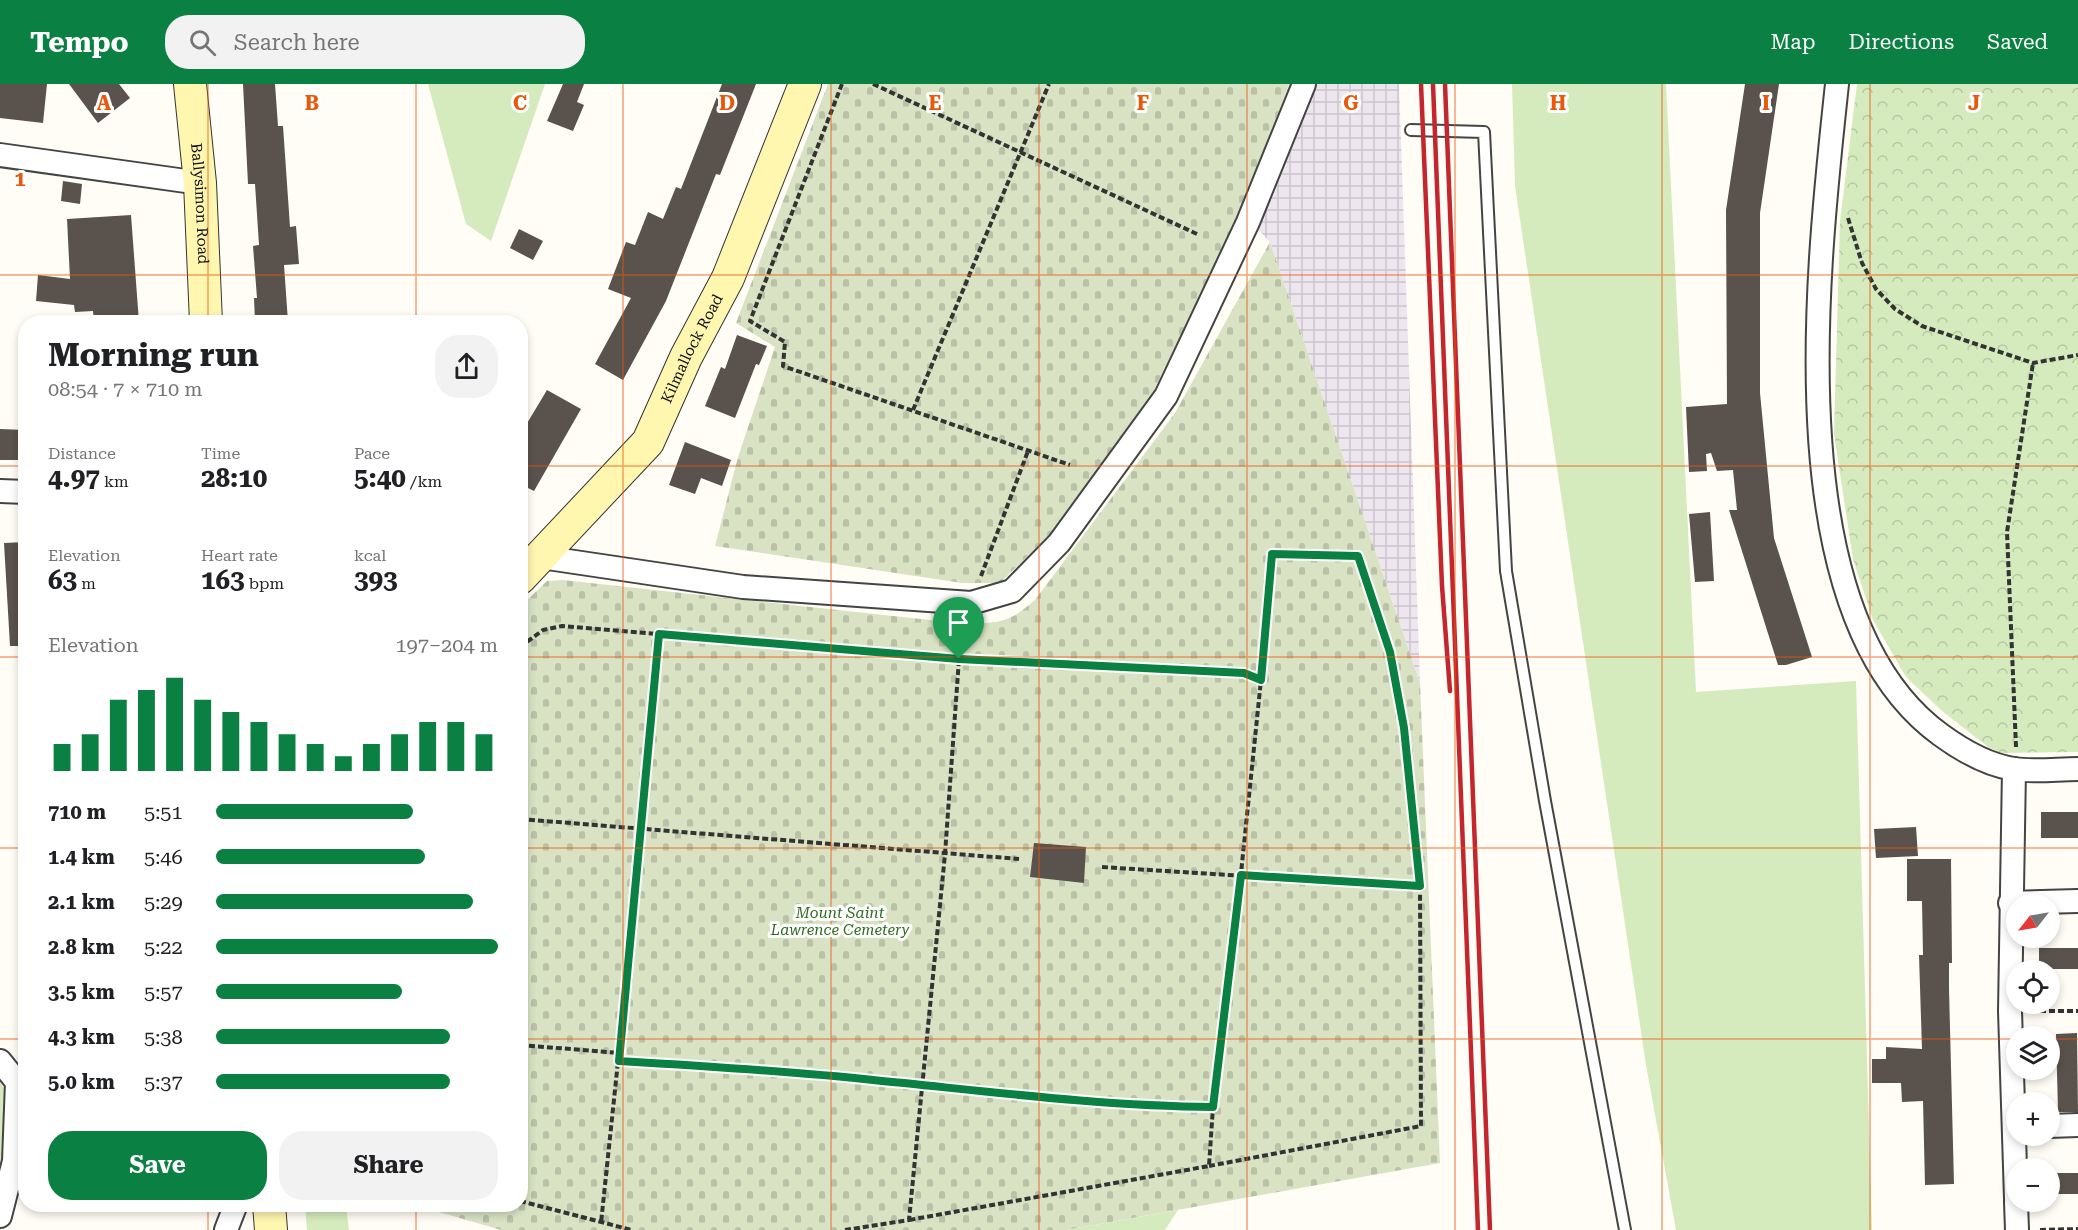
<!DOCTYPE html>
<meta charset="utf-8">
<style>
body{margin:0;font-family:"Roboto Serif",serif;background:#f2f2f2;color:#202124;height:100vh;display:flex;flex-direction:column;font-size:22px;white-space:nowrap}
*{box-sizing:border-box;margin:0}
p{font-size:20px;color:#757577}
.icon{flex:none;width:33px;height:33px;fill:none;stroke:currentColor;stroke-width:2;stroke-linecap:round;stroke-linejoin:round}
.map{position:relative;flex:1;overflow:hidden}
.side{position:absolute;left:18px;top:231px;width:510px;height:897px;display:flex;flex-direction:column;background:#fff;border-radius:24px;box-shadow:0 3px 9px #0003}
.side>*{flex:none}
.needle{width:39px;rotate:239deg}
.fabs{position:absolute;left:2006px;top:810px;display:grid;gap:12px}
.fabs a{display:grid;place-items:center;width:54px;height:54px;border-radius:50%;background:#fff;box-shadow:0 3px 9px #0003;font-size:30px}
.pin{position:absolute;display:grid;place-items:center;width:51px;height:51px;color:#fff;margin:-62px -26px;border-radius:50% 50% 50% 0;rotate:-45deg;box-shadow:0 0 6px #0007}
.pin .icon{rotate:45deg}
.round{display:grid;place-items:center;flex:none;width:63px;height:63px;border-radius:24px;background:#f2f2f2}
.summary{display:flex;align-items:center;justify-content:space-between;height:102px;padding:0 30px}
h1{font-size:33px;font-weight:700;line-height:45px}
.metrics{display:grid;grid-template-columns:repeat(3,1fr);gap:9px;height:102px;padding:6px 30px}
.metrics div{display:grid;align-content:center}
.metrics b{font-size:26px;font-weight:700}
.metrics small{font-size:16px;font-weight:400}
.metrics p{font-size:16px}
.chart{height:168px;padding:12px 30px}
.chart p{display:flex;justify-content:space-between}
.chart svg{width:100%;height:108px;margin-top:6px;stroke:#0b8043;stroke-width:6}
.cta{display:flex;gap:12px;margin-top:auto;padding:12px 30px}
.cta a{flex:1;height:69px;border-radius:24px;background:#0b8043;color:#fff;font-size:24px;font-weight:700;line-height:69px;text-align:center}
.cta a+a{background:#f2f2f2;color:#202124}
ul{padding:0 30px;list-style:none;font-size:20px}
li{display:grid;grid-template-columns:96px 72px 1fr;align-items:center;height:45px}
li i{height:15px;border-radius:8px;background:#0b8043}
header{display:flex;align-items:center;gap:36px;box-sizing:border-box;height:84px;padding:0 30px;background:#0b8043;color:#fff}
header strong{font-size:28px}
nav{display:flex;gap:33px;margin-inline-start:auto;font-size:21px}
.search{width:420px;height:54px;background:#f2f2f2;display:flex;align-items:center;gap:15px;box-sizing:border-box;padding:0 21px;border-radius:24px;color:#757577;font-size:22px}
.map>svg:first-child{display:block}
</style>
<header>
<strong>Tempo</strong>
<div class="search"><svg class="icon" aria-label="search" viewBox="0 0 24 24"><circle cx="10" cy="10" r="6"/><path d="M15 15l6 6"/></svg>Search here</div>
<nav><a>Map</a><a>Directions</a><a>Saved</a></nav>
</header>
<div class="map">
<svg width="2078" height="1146" viewBox="0 0 2078 1146">
<defs>
<pattern id="industrial-grid" width="8" height="8" patternUnits="userSpaceOnUse" patternTransform="scale(1.5)"><rect width="8" height="8" fill="#eee6ef"/><path d="M0 4h8M4 0v8" fill="none" stroke="#cbc4cc"/></pattern>
<pattern id="cemetery-stones" width="16" height="16" patternUnits="userSpaceOnUse" patternTransform="scale(1.5)"><rect width="16" height="16" fill="#d9e3c4"/><path d="M2 7V4a2 2 0 0 1 4 0v3zM10 15v-3a2 2 0 0 1 4 0v3z" fill="#b9c2a7"/></pattern>
<pattern id="park-crowns" width="20" height="18" patternUnits="userSpaceOnUse" patternTransform="scale(1.5)"><rect width="20" height="18" fill="#d5ebbd"/><path d="M2 6a3 3 0 1 1 6 0M12 15a3 3 0 1 1 6 0" fill="none" stroke="#b6c8a1"/></pattern>
</defs>
<rect width="100%" height="100%" fill="#fffdf5"/>
<path fill="url(#industrial-grid)" d="M 1289,0 L 1399,0 L 1420,599 L 1270,158 L 1241,128 Z"/>
<g fill="#d5ebbd">
<path d="M 428,0 L 545,0 L 491,157 L 466,140 Z"/>
<path d="M 1512,0 L 1666,0 L 1696,608 L 1856,597 L 1872,1146 L 1676,1146 L 1646,981 L 1515,102 Z"/>
<path d="M 0,998 C 18,1021 5,1055 0,1080 Z"/>
<path d="M 305,1121 L 346,1121 L 349,1146 L 307,1146 Z"/>
<path d="M 1178,1126 L 1165,1146 L 1066,1146 Z"/>
</g>
<g fill="url(#cemetery-stones)">
<path d="M 828,0 L 1289,0 L 1241,128 L 1154,306 L 1053,447 L 1000,499 L 962,499 L 715,462 L 738,373 L 775,263 L 736,239 Z"/>
<path d="M 1270,158 L 1420,599 L 1440,1079 L 1066,1146 L 501,1146 L 415,1121 L 520,1120 L 521,522 L 547,497 L 563,496 L 967,540 C 1000,539 1010,538 1035,516 L 1175,329 Z"/>
</g>
<path fill="url(#park-crowns)" d="M 1857,0 L 2078,0 L 2078,668 L 2002,669 L 1988,663 L 1942,627 L 1906,593 L 1873,536 L 1853,475 L 1834,350 L 1840,137 Z"/>
<g fill="#5a524d">
<path d="M 0,0 L 47,0 L 43,39 L 0,34 Z"/>
<path d="M 69,0 L 119,0 L 130,14 L 98,39 Z"/>
<path d="M 243,0 L 275,0 L 278,42 L 283,42 L 290,143 L 296,142 L 299,180 L 284,181 L 288,238 L 255,238 L 254,214 L 257,214 L 253,162 L 259,161 L 255,100 L 248,100 Z"/>
<path d="M 563,0 L 584,0 L 577,18 L 584,21 L 573,47 L 547,37 Z"/>
<path d="M 722,0 L 756,0 L 720,91 L 716,90 L 666,217 L 623,296 L 595,280 L 631,214 L 608,205 L 626,158 L 635,161 L 648,128 L 663,135 L 676,103 L 681,105 Z"/>
<path d="M 1745,0 L 1779,0 L 1760,129 L 1760,309 L 1774,454 L 1812,573 L 1786,581 L 1778,581 L 1729,426 L 1737,426 L 1733,386 L 1717,387 L 1711,369 L 1706,370 L 1707,387 L 1689,388 L 1686,323 L 1727,320 L 1726,126 Z"/>
<path d="M 63,97 L 82,100 L 80,120 L 61,117 Z"/>
<path d="M 131,131 L 139,238 L 94,238 L 93,227 L 75,228 L 74,221 L 36,217 L 38,191 L 70,195 L 67,135 Z"/>
<path d="M 519,145 L 543,157 L 533,176 L 510,164 Z"/>
<path d="M 737,251 L 767,262 L 759,281 L 756,280 L 735,334 L 705,322 L 721,283 L 725,285 Z"/>
<path d="M 547,306 L 581,325 L 534,407 L 520,400 L 520,351 Z"/>
<path d="M 0,345 L 26,346 L 26,376 L 0,376 Z"/>
<path d="M 685,358 L 731,376 L 722,402 L 701,394 L 695,410 L 669,401 Z"/>
<path d="M 1710,428 L 1714,497 L 1695,498 L 1689,430 Z"/>
<path d="M 26,458 L 26,562 L 10,562 L 4,459 Z"/>
<rect x="2041" y="728" width="37" height="26"/>
<path d="M 1916,743 L 1918,772 L 1876,774 L 1874,745 Z"/>
<path d="M 1034,759 L 1086,763 L 1084,799 L 1030,793 Z"/>
<path d="M 1907,775 L 1951,775 L 1952,879 L 1949,879 L 1949,905 L 1954,1100 L 1925,1101 L 1923,1017 L 1902,1018 L 1901,999 L 1872,999 L 1872,975 L 1886,975 L 1886,963 L 1922,965 L 1919,871 L 1923,871 L 1922,817 L 1907,817 Z"/>
<rect x="2039" y="864" width="39" height="21"/>
<path d="M 2077,949 L 2078,1028 L 2058,1028 L 2056,950 Z"/>
<rect x="2049" y="1089" width="29" height="21"/>
</g>
<g fill="none" stroke-linecap="round" stroke-linejoin="round">
<g stroke="#444" stroke-width="14">
<path id="lane" d="M 1411,46 L 1484,48 L 1506,487 L 1545,717 L 1625,1146"/>
</g>
<g stroke="#444" stroke-width="26">
<g id="street">
<path d="M 1837,0 C 1818,179 1775,531 1941,651 C 1963,667 1987,681 2014,685 C 2035,688 2057,685 2078,685"/>
<path d="M 0,71 L 200,99"/>
<path d="M 0,407 L 26,408"/>
<path d="M 541,473 L 743,503 L 971,519 L 1012,507 L 1059,459 L 1166,312 L 1248,138 L 1304,0"/>
<path d="M 2014,685 L 2010,927 L 2016,1114"/>
<path d="M 2010,819 L 2078,817"/>
<path d="M 0,977 L 17,998 L 14,1077 L 0,1132"/>
<path d="M 2049,1042 L 2078,1041"/>
<path d="M 2016,1118 L 2017,1146"/>
<path d="M 226,1146 L 236,1120"/>
</g>
</g>
<g stroke="#333" stroke-width="34">
<g id="secondary">
<path id="s1" d="M 190,0 L 200,99 L 206,238"/>
<path id="s2" d="M 520,494 L 648,358 L 686,273 L 728,194 L 805,0"/>
<path d="M 269,1120 L 271,1146"/>
</g>
</g>
<g stroke="#333" stroke-width="4" stroke-dasharray="6 3" stroke-linecap="butt">
<path d="M 842,0 L 750,237 L 785,258 L 783,282 L 1070,381"/>
<path d="M 873,0 L 1197,150"/>
<path d="M 1848,134 L 1862,179 L 1876,205 L 1895,225 L 1922,242 L 2033,279 L 2078,271"/>
<path d="M 913,326 L 1049,0"/>
<path d="M 981,492 L 1028,367"/>
<path d="M 659,550 L 959,575 L 967,539"/>
<path d="M 520,563 L 543,546 L 562,542 L 659,550 L 637,797 L 601,1139"/>
<path d="M 2016,663 L 2007,448 L 2033,279"/>
<path d="M 520,735 L 1019,775"/>
<path d="M 1102,783 L 1420,803"/>
<path d="M 2031,927 L 2078,927"/>
<path d="M 520,961 L 620,969"/>
<path d="M 619,977 C 675,980 731,982 787,987 C 928,1000 1071,1022 1213,1023"/>
<path d="M 1209,1082 L 1421,1042 L 1420,803 L 1404,644 L 1390,568 L 1358,472 L 1272,470 L 1261,596"/>
<path d="M 520,1117 L 632,1146"/>
<path d="M 845,1146 L 909,1136 L 945,770 L 959,575 L 1244,589 L 1261,596 L 1240,799 L 1213,1023 L 1209,1082 L 909,1136"/>
<path d="M 2040,1146 L 2078,1145"/>
</g>
<use href="#lane" stroke="#fff" stroke-width="10"/>
<use href="#street" stroke="#fff" stroke-width="22"/>
<use href="#secondary" stroke="#fff6b0" stroke-width="32"/>
<g stroke="#c4262e" stroke-width="4.5">
<path d="M 1421,0 L 1442,502 L 1450,607"/>
<path d="M 1433,0 L 1478,1146"/>
<path d="M 1445,0 L 1490,1146"/>
</g>
</g>
<g fill="none" stroke-linecap="round" stroke-linejoin="round">
<g stroke="#fff" stroke-width="12">
<path id="route" d="M 1272,470 L 1358,472 L 1390,568 L 1404,644 L 1420,802 L 1241,791 L 1213,1023 C 1100,1022 986,1007 873,996 C 788,987 704,982 619,977 L 659,550 L 959,575 L 1244,589 L 1261,596 Z"/>
</g>
<use href="#route" stroke="#0b8043" stroke-width="8"/>
</g>
<path fill="none" stroke="#e8590c" stroke-width="1.5" stroke-opacity="0.55" d="M 208,0 L 208,238M 416,0 L 416,238M 623,0 L 623,1146M 831,0 L 831,1146M 1039,0 L 1039,1146M 1247,0 L 1247,1146M 1455,0 L 1455,1146M 1662,0 L 1662,1146M 1870,0 L 1870,1146M 0,191 L 2078,191M 0,382 L 26,382M 520,382 L 2078,382M 0,573 L 26,573M 520,573 L 2078,573M 0,764 L 26,764M 520,764 L 2078,764M 0,955 L 26,955M 520,955 L 2016,955M 2049,955 L 2078,955M 208,1120 L 208,1146M 416,1120 L 416,1146"/>
<g text-anchor="middle" stroke-width="6" stroke-linejoin="round" paint-order="stroke">
<g font-size="15" fill="#111" stroke="#fff">
<text dy="5" stroke="none"><textPath href="#s1" startOffset="120">Ballysimon Road</textPath></text>
<text dy="5" stroke="none"><textPath href="#s2" startOffset="290">Kilmallock Road</textPath></text>
</g>
<g font-size="15" font-style="italic" fill="#2f6b1f" stroke="#fff">
<text x="840" y="834">Mount Saint<tspan x="840" dy="17">Lawrence Cemetery</tspan></text>
</g>
</g>
<g font-size="20" text-anchor="middle" font-weight="bold" fill="#e8590c" stroke="#fff" stroke-width="6" stroke-linejoin="round" paint-order="stroke">
<text x="104" y="26">A</text>
<text x="312" y="26">B</text>
<text x="520" y="26">C</text>
<text x="727" y="26">D</text>
<text x="935" y="26">E</text>
<text x="1143" y="26">F</text>
<text x="1351" y="26">G</text>
<text x="1558" y="26">H</text>
<text x="1766" y="26">I</text>
<text x="1974" y="26">J</text>
<text x="20" y="102">1</text>
</g>
</svg>
<div class="fabs">
<a><svg class="needle" viewBox="-14 -14 28 28"><path d="M0-13l5 13h-10z" fill="#e53935"/><path d="M0 13l5-13h-10z" fill="#757577"/></svg></a>
<a><svg class="icon" aria-label="locate" viewBox="0 0 24 24"><circle cx="12" cy="12" r="6"/><path d="M12 2v4M12 18v4M2 12h4M18 12h4"/></svg></a>
<a><svg class="icon" aria-label="layers" viewBox="0 0 24 24"><path d="M12 4l9 5-9 5-9-5zM3 14l9 5 9-5"/></svg></a>
<a>+</a>
<a>−</a>
</div>
<div class="pin" style="left:959px;top:575px;background:#1e9e55"><svg class="icon" aria-label="arrive" viewBox="0 0 24 24"><path d="M6 21V4h12l-3 4 3 4H6"/></svg></div>
<section class="side">
<div class="summary"><div><h1>Morning run</h1><p>08:54 · 7 × 710 m</p></div><a class="round"><svg class="icon" aria-label="share" viewBox="0 0 24 24"><path d="M12 15V3M7 8l5-5 5 5M5 13v7h14v-7"/></svg></a></div>
<div class="metrics">
<div><p>Distance</p><b>4.97<small> km</small></b></div>
<div><p>Time</p><b>28:10</b></div>
<div><p>Pace</p><b>5:40<small> /km</small></b></div>
</div>
<div class="metrics">
<div><p>Elevation</p><b>63<small> m</small></b></div>
<div><p>Heart rate</p><b>163<small> bpm</small></b></div>
<div><p>kcal</p><b>393</b></div>
</div>
<div class="chart"><p><span>Elevation</span>197–204 m</p>
<svg viewBox="0 0 160 44" preserveAspectRatio="none"><path d="M5 44V33M15 44V29M25 44V15M35 44V11M45 44V6M55 44V15M65 44V20M75 44V24M85 44V29M95 44V33M105 44V38M115 44V33M125 44V29M135 44V24M145 44V24M155 44V29"/></svg>
</div>
<ul>
<li><b>710 m</b>5:51<i style="width:70%"></i></li>
<li><b>1.4 km</b>5:46<i style="width:74%"></i></li>
<li><b>2.1 km</b>5:29<i style="width:91%"></i></li>
<li><b>2.8 km</b>5:22<i style="width:100%"></i></li>
<li><b>3.5 km</b>5:57<i style="width:66%"></i></li>
<li><b>4.3 km</b>5:38<i style="width:83%"></i></li>
<li><b>5.0 km</b>5:37<i style="width:83%"></i></li>
</ul>
<div class="cta"><a>Save</a><a>Share</a></div>
</section>
</div>
